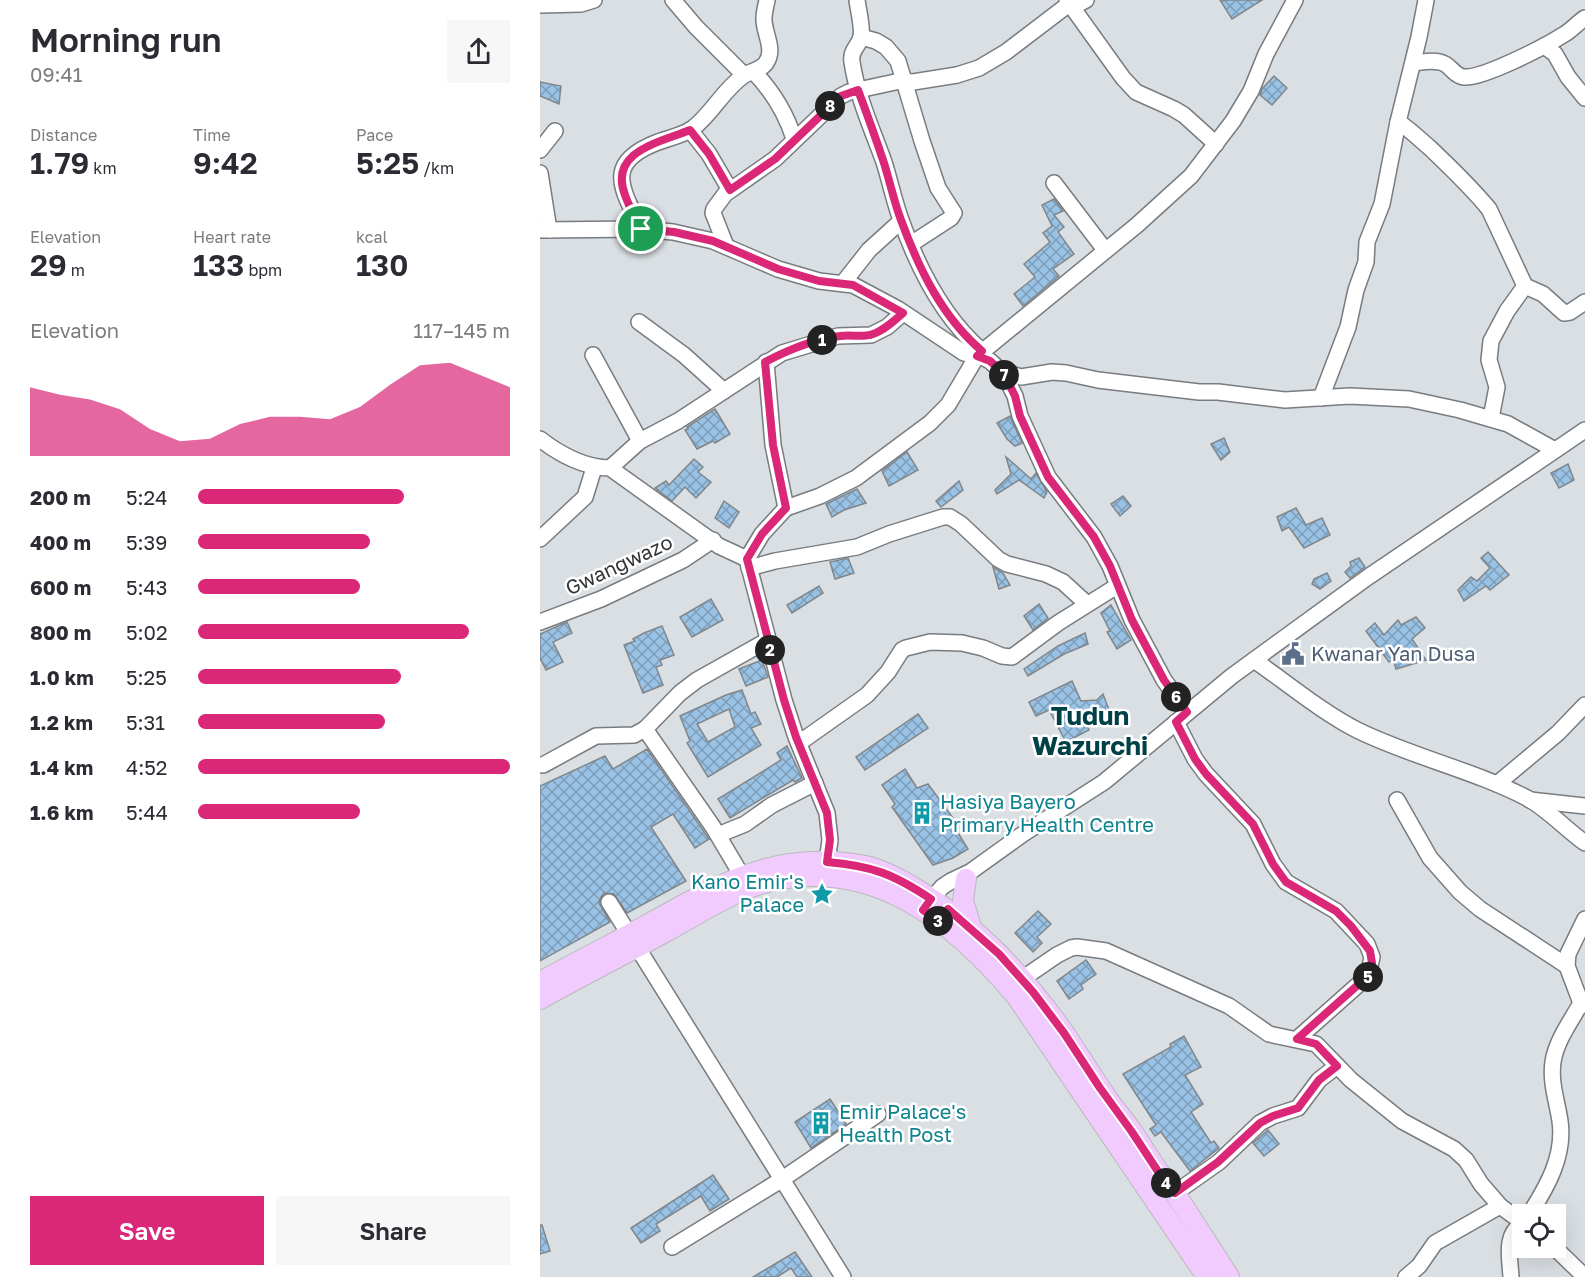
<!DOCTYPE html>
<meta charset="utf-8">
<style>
body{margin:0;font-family:"Golos Text",sans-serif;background:#f7f7f7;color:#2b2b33;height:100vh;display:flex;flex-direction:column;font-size:22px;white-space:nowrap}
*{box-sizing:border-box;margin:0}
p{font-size:20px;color:#7c7c81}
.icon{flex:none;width:33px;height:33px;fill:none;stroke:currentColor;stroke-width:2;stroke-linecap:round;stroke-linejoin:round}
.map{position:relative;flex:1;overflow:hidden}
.drawer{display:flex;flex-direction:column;background:#fff;width:540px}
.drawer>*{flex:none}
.controls{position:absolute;left:972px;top:1204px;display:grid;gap:12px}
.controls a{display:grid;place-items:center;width:54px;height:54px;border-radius:0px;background:#fff;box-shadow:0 6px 24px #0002;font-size:30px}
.pin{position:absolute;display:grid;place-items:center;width:51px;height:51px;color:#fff;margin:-26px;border:3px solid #fff;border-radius:50%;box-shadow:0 2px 6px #0007}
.km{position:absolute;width:30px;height:30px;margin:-15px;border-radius:50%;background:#222;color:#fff;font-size:16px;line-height:30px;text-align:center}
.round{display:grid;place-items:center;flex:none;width:63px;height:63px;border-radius:0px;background:#f7f7f7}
.headline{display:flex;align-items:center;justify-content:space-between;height:102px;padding:0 30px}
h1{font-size:33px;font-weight:600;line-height:45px}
.metrics{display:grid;grid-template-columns:repeat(3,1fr);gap:9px;height:102px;padding:6px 30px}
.metrics div{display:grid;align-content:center}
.metrics b{font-size:30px;font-weight:600}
.metrics small{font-size:16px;font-weight:400}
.metrics p{font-size:16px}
.chart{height:168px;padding:12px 30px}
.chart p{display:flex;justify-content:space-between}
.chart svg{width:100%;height:108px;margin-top:6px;fill:#db2777;opacity:.7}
.cta{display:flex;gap:12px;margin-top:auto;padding:12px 30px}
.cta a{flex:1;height:69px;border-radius:0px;background:#db2777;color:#fff;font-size:24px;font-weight:600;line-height:69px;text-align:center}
.cta a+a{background:#f7f7f7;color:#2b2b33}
ul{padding:0 30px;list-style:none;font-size:20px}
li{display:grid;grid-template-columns:96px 72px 1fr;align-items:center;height:45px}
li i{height:15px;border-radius:8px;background:#db2777}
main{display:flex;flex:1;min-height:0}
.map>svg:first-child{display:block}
</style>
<main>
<section class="drawer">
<div class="headline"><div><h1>Morning run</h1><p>09:41</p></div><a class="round"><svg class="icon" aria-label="share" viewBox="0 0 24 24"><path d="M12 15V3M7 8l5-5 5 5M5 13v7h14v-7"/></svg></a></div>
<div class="metrics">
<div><p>Distance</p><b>1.79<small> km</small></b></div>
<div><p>Time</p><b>9:42</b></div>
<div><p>Pace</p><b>5:25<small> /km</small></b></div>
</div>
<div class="metrics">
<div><p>Elevation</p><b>29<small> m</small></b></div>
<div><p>Heart rate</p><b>133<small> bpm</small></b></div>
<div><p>kcal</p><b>130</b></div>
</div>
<div class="chart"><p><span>Elevation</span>117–145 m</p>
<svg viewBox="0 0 160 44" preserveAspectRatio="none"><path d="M0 44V16L10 19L20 21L30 25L40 33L50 38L60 37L70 31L80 28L90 28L100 29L110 24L120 15L130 7L140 6L150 11L160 16V44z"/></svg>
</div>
<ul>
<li><b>200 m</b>5:24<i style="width:66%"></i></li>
<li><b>400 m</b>5:39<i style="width:55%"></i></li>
<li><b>600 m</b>5:43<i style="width:52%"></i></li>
<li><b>800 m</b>5:02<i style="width:87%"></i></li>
<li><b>1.0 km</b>5:25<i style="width:65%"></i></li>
<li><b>1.2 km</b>5:31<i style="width:60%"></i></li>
<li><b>1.4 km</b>4:52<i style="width:100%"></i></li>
<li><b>1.6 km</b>5:44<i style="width:52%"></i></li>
</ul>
<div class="cta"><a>Save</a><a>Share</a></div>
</section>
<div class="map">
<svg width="1045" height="1277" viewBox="0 0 1045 1277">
<defs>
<pattern id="building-cross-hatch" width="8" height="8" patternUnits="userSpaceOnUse" patternTransform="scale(1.5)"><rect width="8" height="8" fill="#99c2e4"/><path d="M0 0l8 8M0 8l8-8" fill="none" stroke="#7d9eba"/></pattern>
</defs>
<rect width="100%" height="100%" fill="#dadfe3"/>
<g fill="url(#building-cross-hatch)" stroke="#81868a" stroke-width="1.5" fill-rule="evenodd">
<path d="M 680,0 L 722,0 L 692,19 Z"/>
<path d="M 734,76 L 747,88 L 732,105 L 720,95 L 722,89 Z"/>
<path d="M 0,82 L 21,86 L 19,104 L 0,96 Z"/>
<path d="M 514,199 L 523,211 L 514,215 L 524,227 L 518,232 L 534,254 L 513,269 L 519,276 L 483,306 L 474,294 L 495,277 L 484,264 L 510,242 L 503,233 L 512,226 L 502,205 Z"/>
<path d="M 175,409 L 190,434 L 175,443 L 173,441 L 157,449 L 145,430 L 148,429 L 147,427 Z"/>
<path d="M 470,416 L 482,443 L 475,446 L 467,439 L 457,423 Z"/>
<path d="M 684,438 L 690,452 L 681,460 L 671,444 Z"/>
<path d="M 367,452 L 378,470 L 349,486 L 342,471 Z"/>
<path d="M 466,457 L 491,479 L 496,473 L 507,492 L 504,498 L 479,480 L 457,494 L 455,490 L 471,474 Z"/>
<path d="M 154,459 L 163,467 L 158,472 L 171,482 L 156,498 L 145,487 L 132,501 L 115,488 L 126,481 L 129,485 Z"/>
<path d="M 1028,464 L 1034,480 L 1019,488 L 1011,473 Z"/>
<path d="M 419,481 L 423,490 L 401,507 L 396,501 Z"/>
<path d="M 317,489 L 326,503 L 304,510 L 292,517 L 286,504 Z"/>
<path d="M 583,496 L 591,506 L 580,516 L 571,504 Z"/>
<path d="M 184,501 L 199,512 L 189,528 L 175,518 Z"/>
<path d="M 756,508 L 766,525 L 782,518 L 790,535 L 764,548 L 749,527 L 742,531 L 737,517 Z"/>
<path d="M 948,552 L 969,575 L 950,590 L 946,586 L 924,601 L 918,590 L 931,577 L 937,581 L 950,568 L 941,558 Z"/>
<path d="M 308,558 L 314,573 L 295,579 L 290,562 Z"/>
<path d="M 819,558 L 825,567 L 810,578 L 805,572 L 811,566 L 810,562 Z"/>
<path d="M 453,567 L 463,573 L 470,585 L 459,589 Z"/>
<path d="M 787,573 L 791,581 L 780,589 L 772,584 L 774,579 Z"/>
<path d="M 279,586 L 283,593 L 252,613 L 247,605 Z"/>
<path d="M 171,599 L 183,620 L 152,637 L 140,617 Z"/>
<path d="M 499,604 L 508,618 L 493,630 L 484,616 Z"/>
<path d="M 571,605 L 591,640 L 577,649 L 567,632 L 570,631 L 561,613 Z"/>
<path d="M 876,617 L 885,628 L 872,639 L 886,660 L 856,669 L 853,659 L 849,662 L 826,631 L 835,623 L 844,635 L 858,620 L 861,625 Z"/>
<path d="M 27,622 L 32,633 L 13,642 L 23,662 L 6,670 L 0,658 L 0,634 Z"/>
<path d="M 122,626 L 134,655 L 120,660 L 122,665 L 116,667 L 123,685 L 103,693 L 84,645 L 95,641 L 93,639 L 104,633 Z"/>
<path d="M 545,633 L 548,644 L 524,654 L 488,676 L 484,669 L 518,646 Z"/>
<path d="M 222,660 L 228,677 L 206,686 L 199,669 Z"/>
<path d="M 532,681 L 541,701 L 557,700 L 563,694 L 571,715 L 566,719 L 546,722 L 549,730 L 526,742 L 509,710 L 496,716 L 489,702 Z"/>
<path d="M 202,690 L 211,714 L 215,712 L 221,724 L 211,728 L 221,745 L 168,777 L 147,743 L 150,741 L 140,716 L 186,695 ZM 189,709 L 195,727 L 168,742 L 157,724 Z"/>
<path d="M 378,714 L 388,728 L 325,770 L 316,757 Z"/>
<path d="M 247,746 L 262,778 L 255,782 L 253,780 L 190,818 L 178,799 L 241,760 L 237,753 Z"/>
<path d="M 107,749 L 169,839 L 155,848 L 133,814 L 111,827 L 146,881 L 87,913 L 74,894 L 64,893 L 61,897 L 59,903 L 70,922 L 0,961 L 0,786 L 65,756 L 73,769 Z"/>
<path d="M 365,769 L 377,788 L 388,784 L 413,818 L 410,820 L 428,849 L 413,858 L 393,865 L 352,807 L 355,804 L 342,785 Z"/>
<path d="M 498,911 L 511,924 L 497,937 L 502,943 L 493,952 L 475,933 Z"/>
<path d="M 546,960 L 556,974 L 541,985 L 543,989 L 529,999 L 517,981 Z"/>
<path d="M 644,1036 L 661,1067 L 645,1075 L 663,1104 L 651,1112 L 671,1143 L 674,1141 L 679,1148 L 650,1171 L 621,1132 L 615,1136 L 610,1129 L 616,1125 L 583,1074 L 631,1047 L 630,1044 Z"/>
<path d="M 290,1099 L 306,1124 L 271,1148 L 255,1122 Z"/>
<path d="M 728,1130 L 739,1144 L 724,1156 L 713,1143 Z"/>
<path d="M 173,1175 L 189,1199 L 170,1211 L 161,1196 L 116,1224 L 120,1231 L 101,1243 L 91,1228 Z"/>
<path d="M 0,1225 L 2,1225 L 10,1251 L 0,1254 Z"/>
<path d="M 255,1252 L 272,1277 L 257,1277 L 251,1268 L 237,1277 L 213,1277 Z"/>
</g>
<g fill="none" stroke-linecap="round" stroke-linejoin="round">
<g stroke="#787c80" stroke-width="18">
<g id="minor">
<path d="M 133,0 L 156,27 L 204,75"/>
<path d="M 317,0 C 318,9 323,28 321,37 C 319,46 310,50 312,62 C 317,96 332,129 344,162 C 350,181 354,201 361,220 C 378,268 402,317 442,351"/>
<path d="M 527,0 L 583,78 L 596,92 L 634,109 L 644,115 L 676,144"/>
<path d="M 0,5 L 41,4 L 54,0"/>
<path d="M 533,7 L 546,0"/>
<path d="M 321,37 L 336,41 L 346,47 L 358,61 L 382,141 L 398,188 L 414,213 L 411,218 L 371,244"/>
<path d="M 1004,46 L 1015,54 L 1028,77 L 1045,98"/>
<path d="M 873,63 C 883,62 896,59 905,64 C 912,68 915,76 924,77 C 942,79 1006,46 1023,35 C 1031,31 1037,23 1045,18"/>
<path d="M 214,72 C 233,92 246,113 254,139"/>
<path d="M 858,122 C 870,129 879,139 890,148 C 911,168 931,187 949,209 L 985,286 L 1003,294 L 1024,313 L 1030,312 L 1045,302"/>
<path d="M 150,130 L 169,154 L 190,190"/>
<path d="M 0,150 L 15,131"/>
<path d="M 0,173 L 9,230"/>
<path d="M 514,183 L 565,250"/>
<path d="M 101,229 C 82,188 63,163 118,142 C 129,138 143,135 152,129 C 172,114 183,90 203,76 C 210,71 220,71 226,63 C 236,49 223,32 224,18 C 224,12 226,6 227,0"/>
<path d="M 0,230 L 101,229 L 133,232 L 173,241 L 238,269 L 279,281 L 313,285 L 358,309 L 424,353 L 444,358 L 450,361 L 461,371 L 469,384 L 475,396 L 480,416 L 508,477 L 554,537 L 570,566 L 592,620 L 624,680 L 647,712"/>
<path d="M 186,246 L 173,213 L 174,209 L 185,194 L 235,159 L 301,96 L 309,92 L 360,81 L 373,82 L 417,75 L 439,68 L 466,52 L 529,4"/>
<path d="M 303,283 L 329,250 L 361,221"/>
<path d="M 99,322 L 144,355 L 184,391"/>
<path d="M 53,355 L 100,441"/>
<path d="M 226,362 L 233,445 L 246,508"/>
<path d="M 461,371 L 481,377 L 512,372 L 526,373 L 558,380 L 659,392 L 678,392 L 745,400 L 810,396 L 869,399 L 920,410 L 968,424 L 1015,450"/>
<path d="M 781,398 L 808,327 L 816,290 L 826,262 L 827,242 L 842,204 L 858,122 L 879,37 L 886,0"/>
<path d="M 951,418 L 957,387 L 949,360 L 951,341 L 967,311 L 985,286"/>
<path d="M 0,439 C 19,454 45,468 70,468 L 179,546 L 207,559 L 244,700 L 256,737 L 287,813 L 290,840 L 287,862"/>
<path d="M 70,468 L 100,441 L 138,421 L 242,353 L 298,336 L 331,335 L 347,327 L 363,313"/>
<path d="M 0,539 L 45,497 L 54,468"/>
<path d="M 207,559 L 222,534 L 246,508 L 280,496 L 316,478 L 390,423 L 408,405 L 437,356 L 597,225 L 651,176 L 693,121 L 711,91 L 726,54 L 755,0"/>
<path d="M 209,568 L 235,561 L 317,547 L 349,534 L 403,517 L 410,517 L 421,524 L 458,559 L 467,564 L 506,574 L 523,582 L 547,604"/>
<path d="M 0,622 L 61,599 L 143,560 L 173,540"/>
<path d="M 714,660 C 747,683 782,712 817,730 C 872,757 933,770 987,798 C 1006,808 1027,830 1045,843"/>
<path d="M 636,722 L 655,759 L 666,774 L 713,824 L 733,864 L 746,882 L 796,911 L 827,944 L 832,957 L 828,976 L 757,1039"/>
<path d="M 105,729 L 173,827 L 202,876"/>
<path d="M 259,743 L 327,695 L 348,672 L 362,650 L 366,648 L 390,642 L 422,643 L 443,648 L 462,656 L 472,657 L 518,623 L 577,586"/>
<path d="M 3,765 L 56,736 L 94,735 L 105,729 L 140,693 L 157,680 L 228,640"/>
<path d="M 957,784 L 1018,733 L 1045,705"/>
<path d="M 857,800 L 890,858 L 920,892 L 940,909 L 1027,966"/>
<path d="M 990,800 L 1045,806"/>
<path d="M 178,835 L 205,824 L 232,805 L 275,783"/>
<path d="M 69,902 L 303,1277"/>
<path d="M 385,907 L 402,887 L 411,881 L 430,872 L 483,834 L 564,782 L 692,676 L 828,577 L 1045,430"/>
<path d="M 1045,919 L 1028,954 L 1027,966 L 1041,1003 L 1045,1005"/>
<path d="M 482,979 L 517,955 L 531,948 L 537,947 L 566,951 L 689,1006 L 729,1034 L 776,1044 L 811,1080 L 862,1121 L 914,1149 L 926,1160 L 941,1184 L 960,1206 L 982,1222"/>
<path d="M 635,1193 L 679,1162 L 720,1123 L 733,1116 L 758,1108 L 779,1080 L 797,1066"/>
<path d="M 989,1215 C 1007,1187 1025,1156 1020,1121 C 1017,1101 1010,1082 1013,1062 C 1016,1041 1031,1021 1041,1003"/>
<path d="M 132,1247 L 241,1180 L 338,1114"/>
<path d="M 1015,1248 L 1045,1277"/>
<path d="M 866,1277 L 879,1266 L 895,1243 L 960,1206"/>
<path d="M 971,1277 C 970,1258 964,1235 982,1224"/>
</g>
</g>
<g stroke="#b9baba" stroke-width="22">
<g id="major">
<path d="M 426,879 L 423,901 L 432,930"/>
<path d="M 0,982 C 37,962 75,943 112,922 C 148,903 183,881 222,870 C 256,860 296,859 330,867 C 351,873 369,884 387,896 C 442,931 487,980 524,1033 C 536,1050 547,1069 559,1086 C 569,1103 583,1118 594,1134 C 607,1154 619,1175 635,1193 L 689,1277"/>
<path d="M 0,999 C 41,976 83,955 125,932 C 159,914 193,890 231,881 C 335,857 415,923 477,997 L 667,1277"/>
</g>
</g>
<use href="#minor" stroke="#fff" stroke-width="15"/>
<use href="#major" stroke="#f1cbfe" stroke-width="20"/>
</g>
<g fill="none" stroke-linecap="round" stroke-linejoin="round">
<g stroke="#fff" stroke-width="12">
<path id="route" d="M 318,90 C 327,114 336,139 344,163 C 350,182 354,202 361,220 C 379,269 402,317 442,351 L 437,356 L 450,361 L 461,371 L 469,384 L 475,396 L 480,416 L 508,477 L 554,537 L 570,566 L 592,620 L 624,680 L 647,712 L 636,722 L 655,759 L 666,774 L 713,824 L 733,864 L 746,882 L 796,911 L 811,926 L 830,951 L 832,963 L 828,976 L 757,1039 L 776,1044 L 797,1066 L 779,1080 L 758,1108 L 733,1116 L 720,1123 L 678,1162 L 635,1193 L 625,1182 L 592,1132 L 560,1088 L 524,1033 L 493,992 L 459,954 L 408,909 L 398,921 L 383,910 L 391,899 C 353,874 333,866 287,862 L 290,840 L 287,813 L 256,737 L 244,700 L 207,559 L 222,534 L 246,508 L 233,445 L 225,362 C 248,350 274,339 300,336 C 311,334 322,338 333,334 C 344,330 354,321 363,313 L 313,285 L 279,281 L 238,269 L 173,241 L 134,232 L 101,229 C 96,218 89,207 85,195 C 68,151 121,142 150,130 L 169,154 L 190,190 L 235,159 L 301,96 Z"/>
</g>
<use href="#route" stroke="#db2777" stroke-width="8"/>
</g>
<defs>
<g id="civic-bare" transform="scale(1.8)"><path d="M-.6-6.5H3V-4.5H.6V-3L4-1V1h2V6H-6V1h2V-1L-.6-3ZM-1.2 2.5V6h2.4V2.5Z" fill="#5c6f8a" stroke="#fff" stroke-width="2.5" paint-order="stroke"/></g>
<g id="building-bare" transform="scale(1.8)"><path d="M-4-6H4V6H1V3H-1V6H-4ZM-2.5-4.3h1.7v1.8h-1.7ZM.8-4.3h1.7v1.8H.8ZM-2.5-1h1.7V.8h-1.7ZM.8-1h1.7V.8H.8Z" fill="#0f9aa8" stroke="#fff" stroke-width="2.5" paint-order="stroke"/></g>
<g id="sight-bare" transform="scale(1.8)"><path d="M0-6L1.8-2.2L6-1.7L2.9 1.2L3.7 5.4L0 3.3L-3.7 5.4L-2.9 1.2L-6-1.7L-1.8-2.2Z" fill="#0f9aa8" stroke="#fff" stroke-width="2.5" paint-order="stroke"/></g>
</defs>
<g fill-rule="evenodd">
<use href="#civic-bare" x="753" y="654"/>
<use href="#building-bare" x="382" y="813"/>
<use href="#sight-bare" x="282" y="894"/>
<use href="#building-bare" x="281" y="1123"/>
</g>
<g text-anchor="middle" stroke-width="5" stroke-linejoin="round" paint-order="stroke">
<g font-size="20" fill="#323435" stroke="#fff">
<text transform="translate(79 565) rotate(-25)" y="7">Gwangwazo</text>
</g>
<g font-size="20" fill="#4e5e75" stroke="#fff" text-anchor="start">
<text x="771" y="661">Kwanar Yan Dusa</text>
</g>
<g font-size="20" fill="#0d838f" stroke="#fff" text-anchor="start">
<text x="400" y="809">Hasiya Bayero<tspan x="400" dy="23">Primary Health Centre</tspan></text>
<text x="264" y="889" text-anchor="end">Kano Emir's<tspan x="264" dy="23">Palace</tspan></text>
<text x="299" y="1119">Emir Palace's<tspan x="299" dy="23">Health Post</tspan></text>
</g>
<g font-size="26" font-weight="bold" fill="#004147" stroke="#fff">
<text x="550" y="725">Tudun<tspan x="550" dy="30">Wazurchi</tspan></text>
</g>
</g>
</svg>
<div class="controls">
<a><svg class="icon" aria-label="locate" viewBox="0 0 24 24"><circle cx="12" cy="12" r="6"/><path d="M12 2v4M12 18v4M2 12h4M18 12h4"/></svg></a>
</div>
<div class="pin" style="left:101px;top:229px;background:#1e9e55"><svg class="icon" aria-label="arrive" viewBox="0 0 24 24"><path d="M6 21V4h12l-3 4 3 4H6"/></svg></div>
<b class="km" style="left:282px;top:340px">1</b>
<b class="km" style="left:230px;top:650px">2</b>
<b class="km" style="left:398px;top:921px">3</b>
<b class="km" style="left:626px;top:1183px">4</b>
<b class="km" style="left:828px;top:977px">5</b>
<b class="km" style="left:636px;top:697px">6</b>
<b class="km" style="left:464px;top:375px">7</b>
<b class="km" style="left:290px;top:106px">8</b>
</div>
</main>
